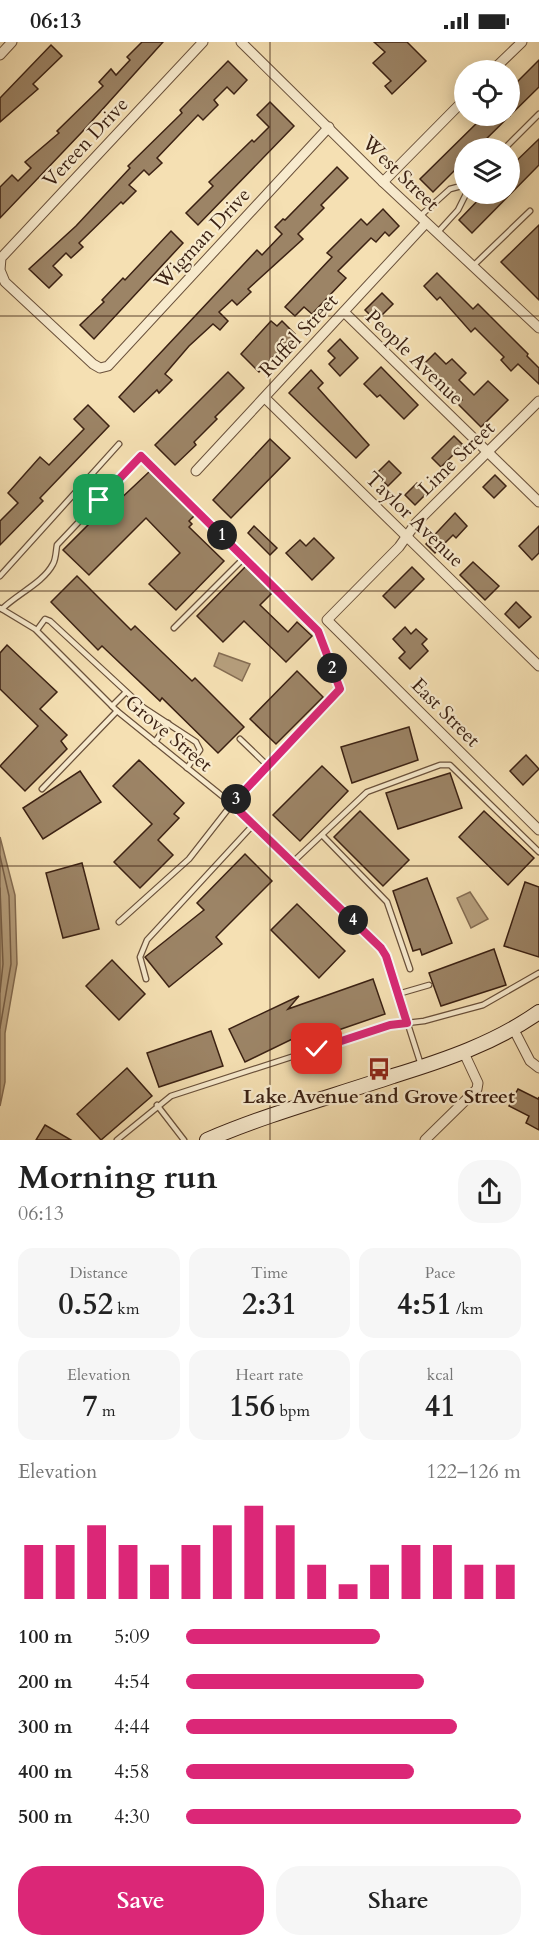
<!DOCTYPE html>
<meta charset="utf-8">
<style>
body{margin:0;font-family:Cardo,serif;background:#f6f6f6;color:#222;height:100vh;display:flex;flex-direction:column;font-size:22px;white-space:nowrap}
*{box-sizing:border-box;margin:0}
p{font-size:20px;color:#767676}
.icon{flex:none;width:33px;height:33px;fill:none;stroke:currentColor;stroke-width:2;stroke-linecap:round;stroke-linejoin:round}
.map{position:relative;height:1098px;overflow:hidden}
.sheet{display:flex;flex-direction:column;background:#fff;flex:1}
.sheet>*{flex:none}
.tools{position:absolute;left:454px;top:18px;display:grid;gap:12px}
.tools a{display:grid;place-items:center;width:66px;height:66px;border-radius:50%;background:#fff;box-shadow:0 3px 15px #0003;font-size:30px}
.pin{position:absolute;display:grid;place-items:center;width:51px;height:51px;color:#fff;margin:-26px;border-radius:12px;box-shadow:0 3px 9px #0006}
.km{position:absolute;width:30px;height:30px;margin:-15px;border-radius:50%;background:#222;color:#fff;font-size:16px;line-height:30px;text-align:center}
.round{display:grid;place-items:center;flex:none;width:63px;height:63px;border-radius:24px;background:#f6f6f6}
.headline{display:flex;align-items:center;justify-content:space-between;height:102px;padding:0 18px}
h1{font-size:33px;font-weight:600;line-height:45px}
.metrics{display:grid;grid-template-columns:repeat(3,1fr);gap:9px;height:102px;padding:6px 18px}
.metrics div{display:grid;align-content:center;border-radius:15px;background:#f6f6f6;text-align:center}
.metrics b{font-size:30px;font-weight:600}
.metrics small{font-size:16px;font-weight:400}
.metrics p{font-size:16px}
.chart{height:168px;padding:12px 18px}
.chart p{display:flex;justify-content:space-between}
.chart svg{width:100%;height:108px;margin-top:6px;stroke:#db2777;stroke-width:6}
.primary-button{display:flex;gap:12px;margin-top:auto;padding:12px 18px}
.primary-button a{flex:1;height:69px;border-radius:24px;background:#db2777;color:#fff;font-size:24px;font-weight:600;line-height:69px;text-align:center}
.primary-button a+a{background:#f6f6f6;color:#222}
ul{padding:0 18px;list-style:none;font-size:20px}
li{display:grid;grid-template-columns:96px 72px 1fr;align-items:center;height:45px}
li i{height:15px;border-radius:8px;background:#db2777}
.status{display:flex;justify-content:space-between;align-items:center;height:42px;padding:0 30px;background:#fff;direction:ltr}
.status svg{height:16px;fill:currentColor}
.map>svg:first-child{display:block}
</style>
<div class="status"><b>06:13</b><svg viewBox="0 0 49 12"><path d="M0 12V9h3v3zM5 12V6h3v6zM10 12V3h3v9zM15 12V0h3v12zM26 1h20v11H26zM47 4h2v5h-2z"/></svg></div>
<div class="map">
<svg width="539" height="1098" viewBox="0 0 539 1098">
<rect width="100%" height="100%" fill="#f5e0b3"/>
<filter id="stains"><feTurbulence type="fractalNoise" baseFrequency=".00333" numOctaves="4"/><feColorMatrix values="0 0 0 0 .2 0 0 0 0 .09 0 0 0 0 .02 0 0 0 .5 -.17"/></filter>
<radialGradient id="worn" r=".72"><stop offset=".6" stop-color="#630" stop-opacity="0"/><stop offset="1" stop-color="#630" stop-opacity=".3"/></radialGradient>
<g fill="#b69f7d" stroke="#856d53" stroke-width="1.5">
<path d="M 219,611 L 250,622 L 242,639 L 214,624 Z"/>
<path d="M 0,795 L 15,853 L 17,922 L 5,991 L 5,1040 L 0,1064 Z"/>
<path d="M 470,850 L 488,877 L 471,886 L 457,856 Z"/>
</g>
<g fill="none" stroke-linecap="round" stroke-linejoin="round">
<g stroke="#786048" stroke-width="1.5">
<path d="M 0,814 L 9,854 L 11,922 L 0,986"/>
<path d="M 0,846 L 3,922 L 0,950"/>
</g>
</g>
<g fill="#9c8466" stroke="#3b2113" stroke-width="1.5">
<path d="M 142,0 L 163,0 L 82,90 L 0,176 L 0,145 L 12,133 L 18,139 L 31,126 L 25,120 L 59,91 L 57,89 L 103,44 L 99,40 L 111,27 L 116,33 L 130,18 L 127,15 Z"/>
<path d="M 374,0 L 407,0 L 426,19 L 392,52 L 385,44 L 391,39 L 373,21 L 385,10 Z"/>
<path d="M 51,3 L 62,14 L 33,42 L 38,47 L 0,80 L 0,56 Z"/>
<path d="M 539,18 L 539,45 L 477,106 L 465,106 L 465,118 L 433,150 L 420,137 L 484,74 L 510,74 L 510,47 Z"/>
<path d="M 228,19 L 247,38 L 234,52 L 227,45 L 214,58 L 218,63 L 203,78 L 198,73 L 157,116 L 162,121 L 149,133 L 144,128 L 129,143 L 136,149 L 123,162 L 121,160 L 79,201 L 83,205 L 71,216 L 66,211 L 53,224 L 62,233 L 49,246 L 29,227 L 76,184 L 130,126 L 128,124 L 182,71 L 180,68 Z"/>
<path d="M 270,60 L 294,84 L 198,183 L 186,171 L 213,144 L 209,140 L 252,98 L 254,100 L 269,85 L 257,73 Z"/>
<path d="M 539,97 L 539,123 L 472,191 L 459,178 L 484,152 L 510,152 L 510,125 Z"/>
<path d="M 337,125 L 348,136 L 321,163 L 324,166 L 298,192 L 303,197 L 248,247 L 251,250 L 237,263 L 232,258 L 219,270 L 228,279 L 220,288 L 213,282 L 189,304 L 165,332 L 172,338 L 159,351 L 157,348 L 134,370 L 119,355 L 257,208 L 262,213 L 282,192 L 275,185 L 283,177 L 285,178 Z"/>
<path d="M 383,167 L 399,184 L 389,194 L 385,190 L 376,200 L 371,196 L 338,229 L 346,236 L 312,272 L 304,265 L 295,274 L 285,265 L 332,215 L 327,211 L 361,177 L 367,183 Z"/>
<path d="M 539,183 L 539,258 L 501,220 Z"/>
<path d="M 171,189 L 183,201 L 94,297 L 80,283 L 104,260 L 102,258 L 123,236 L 125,238 Z"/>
<path d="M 437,231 L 473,267 L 478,262 L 528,312 L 527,314 L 539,326 L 539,342 L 518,322 L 511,329 L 501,318 L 504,315 L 475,286 L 471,290 L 440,255 L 437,258 L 424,244 Z"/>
<path d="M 382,251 L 393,262 L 376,279 L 365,268 Z"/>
<path d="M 271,279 L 277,284 L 282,279 L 295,292 L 259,330 L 241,312 Z"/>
<path d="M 340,297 L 358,316 L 340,334 L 329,322 L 335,316 L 328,309 Z"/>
<path d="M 435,311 L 446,322 L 452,317 L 466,331 L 459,338 L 474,353 L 488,339 L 508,358 L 481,385 L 458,362 L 462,358 L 425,321 Z"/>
<path d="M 381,325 L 418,363 L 404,377 L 380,353 L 377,355 L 364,342 Z"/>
<path d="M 311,328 L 323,341 L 318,346 L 369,403 L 356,416 L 289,351 Z"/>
<path d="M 228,330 L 244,346 L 215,375 L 217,377 L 194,400 L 196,403 L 175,423 L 155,403 Z"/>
<path d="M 88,363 L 109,384 L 40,456 L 43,459 L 0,503 L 0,479 L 18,461 L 8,451 L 40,415 L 49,423 L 84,387 L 74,377 Z"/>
<path d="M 454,394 L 463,403 L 441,425 L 432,416 Z"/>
<path d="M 270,397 L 290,416 L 231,476 L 213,458 Z"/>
<path d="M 389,419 L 401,431 L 388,444 L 376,432 Z"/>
<path d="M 150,429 L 195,473 L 189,479 L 192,482 L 189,485 L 224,519 L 176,568 L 149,542 L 180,511 L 146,476 L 89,533 L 63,508 L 112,459 L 115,462 Z"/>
<path d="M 495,433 L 506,444 L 494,456 L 483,445 Z"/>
<path d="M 417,441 L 427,451 L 415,463 L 405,453 Z"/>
<path d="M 455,471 L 467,484 L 456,496 L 453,493 L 435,511 L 426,502 Z"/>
<path d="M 254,484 L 277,506 L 270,513 L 248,491 Z"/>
<path d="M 539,484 L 539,511 L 532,518 L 519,504 Z"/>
<path d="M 314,496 L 334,516 L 312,538 L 286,511 L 300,498 L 306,504 Z"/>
<path d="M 473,520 L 499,544 L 485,558 L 460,533 Z"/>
<path d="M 246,524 L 273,550 L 260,563 L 288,590 L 297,580 L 312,594 L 286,620 L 244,579 L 223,600 L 197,574 Z"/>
<path d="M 412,525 L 424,537 L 395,566 L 383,554 Z"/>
<path d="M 77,534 L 131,588 L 135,584 L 192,639 L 195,636 L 244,685 L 218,711 L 162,656 L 160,659 L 102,604 L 98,608 L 51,560 Z"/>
<path d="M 516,560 L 531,575 L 519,586 L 505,572 Z"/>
<path d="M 405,585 L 411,592 L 416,587 L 427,597 L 422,602 L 428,609 L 410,627 L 399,616 L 405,610 L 393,597 Z"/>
<path d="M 7,603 L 57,650 L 40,667 L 67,693 L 61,699 L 67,707 L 25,749 L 0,724 L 38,684 L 0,647 L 0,611 Z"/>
<path d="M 297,629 L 323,655 L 276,702 L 250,677 Z"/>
<path d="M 409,685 L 418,718 L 352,741 L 341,705 Z"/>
<path d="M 526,713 L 539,727 L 523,743 L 510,729 Z"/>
<path d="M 139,718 L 184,761 L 174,772 L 179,776 L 158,798 L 173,813 L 140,846 L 114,820 L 152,782 L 113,744 Z"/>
<path d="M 322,724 L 348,749 L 300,799 L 273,773 Z"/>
<path d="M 80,729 L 101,760 L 43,797 L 23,766 Z"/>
<path d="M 450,731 L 462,766 L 398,787 L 386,751 Z"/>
<path d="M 360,769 L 409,818 L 383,844 L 334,795 Z"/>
<path d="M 484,769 L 534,816 L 508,843 L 459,795 Z"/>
<path d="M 245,812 L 272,839 L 216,895 L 222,902 L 169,945 L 145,915 L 204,868 L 197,861 Z"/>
<path d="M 82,821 L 99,887 L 63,896 L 46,831 Z"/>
<path d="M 427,836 L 452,901 L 422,913 L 420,907 L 413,909 L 393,849 Z"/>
<path d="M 525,840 L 539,845 L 539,915 L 504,904 Z"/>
<path d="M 297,862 L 345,909 L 319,936 L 271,888 Z"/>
<path d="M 494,907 L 506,943 L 441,964 L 429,931 Z"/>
<path d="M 112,918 L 145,952 L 119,978 L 86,944 Z"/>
<path d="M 373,937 L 385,972 L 321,994 L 317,985 L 245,1020 L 229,987 L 299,954 L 288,967 Z"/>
<path d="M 211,989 L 223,1024 L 159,1045 L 147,1011 Z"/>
<path d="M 127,1026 L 152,1054 L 101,1098 L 77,1072 Z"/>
<path d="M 518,1047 L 538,1057 L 539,1055 L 539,1088 L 526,1081 L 529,1074 L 509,1064 Z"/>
<path d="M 45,1083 L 71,1098 L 36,1098 Z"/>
</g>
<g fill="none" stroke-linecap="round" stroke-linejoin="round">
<g stroke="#6a513b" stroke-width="7">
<g id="lane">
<path d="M 505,106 L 539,72"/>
<path d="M 419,175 L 450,147 L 465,143"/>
<path d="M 437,191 L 458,168 L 466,152"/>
<path d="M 473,224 L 530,169"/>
<path d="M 0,534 L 119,402"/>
<path d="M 0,566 L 35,587 L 117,669 L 232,762 L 381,906 L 386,914 L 421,1023"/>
<path d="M 2,567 C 17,552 43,541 53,522 C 56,517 56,508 57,503 L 141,414 L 245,515"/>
<path d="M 37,588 L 45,577 L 50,579 L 144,666 L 196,700 L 200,708 L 187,726"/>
<path d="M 112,664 L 126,650"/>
<path d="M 240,697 L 268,724"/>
<path d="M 155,700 L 168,681"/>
<path d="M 42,747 L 117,669"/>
<path d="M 322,793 L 387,860 L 410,927"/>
<path d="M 293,820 L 367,750 L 440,723 L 450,723 L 539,810"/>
<path d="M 119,880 L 189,817 L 232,762 L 340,647 L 318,589 L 245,515 L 174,586"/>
<path d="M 146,937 L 140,915 L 147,898 L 253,783"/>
<path d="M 398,952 L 429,943"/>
<path d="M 157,1063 L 184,1098"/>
<path d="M 117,1098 L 171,1054 L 390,983 L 424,979 L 483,963 L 539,931"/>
</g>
</g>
<g stroke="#6a513b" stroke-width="11">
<g id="street">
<path d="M 203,0 L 1,216 L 0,228 L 5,240 L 93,322 L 100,326 L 108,324 L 329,85"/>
<path d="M 241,0 L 383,140 L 539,286"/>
<path d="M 0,13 L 12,0"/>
<path d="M 493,28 L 522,0"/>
<path d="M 383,140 L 465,57"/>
<path d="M 344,270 L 539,460"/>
<path d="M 265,356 L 539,624"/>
<path d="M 539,359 L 416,481 L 399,505 L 327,578 L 539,788"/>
<path d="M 196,429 L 426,181"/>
<path d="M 513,986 L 530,1019 L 539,1026"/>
<path d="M 425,1098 L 477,1047 L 478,1041 L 464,1011"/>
</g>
</g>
<g stroke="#3b2113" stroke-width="16">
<path id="secondary" d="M 207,1098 C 267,1072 331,1055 393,1034 C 445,1018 495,1001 539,970"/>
</g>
<use href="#lane" stroke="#f8ebce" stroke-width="4.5"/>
<use href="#street" stroke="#f8ebce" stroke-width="9"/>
<use href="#secondary" stroke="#f8ebce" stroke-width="14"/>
</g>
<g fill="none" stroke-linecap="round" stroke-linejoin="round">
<g stroke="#fff" stroke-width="12">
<path id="route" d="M 99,458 L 141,414 L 318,589 L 340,647 L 232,762 L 381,906 L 386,914 L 407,981 L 390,983 L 317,1007"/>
</g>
<use href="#route" stroke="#db2777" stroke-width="8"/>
</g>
<path fill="none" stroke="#3b2113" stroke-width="1.5" stroke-opacity="0.55" d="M 270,0 L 270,1098M 0,274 L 539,274M 0,549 L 539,549M 0,824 L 539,824"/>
<defs>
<g id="bus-bare" transform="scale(1.8)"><path d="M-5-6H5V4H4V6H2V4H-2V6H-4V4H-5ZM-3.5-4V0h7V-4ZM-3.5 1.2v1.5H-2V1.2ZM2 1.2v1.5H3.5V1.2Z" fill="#8f2418" stroke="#f8ebce" stroke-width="2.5" paint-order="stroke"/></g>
</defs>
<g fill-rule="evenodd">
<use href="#bus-bare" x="379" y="1027"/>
</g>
<g text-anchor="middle" stroke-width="4.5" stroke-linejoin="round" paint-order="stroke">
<g font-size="20" fill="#3b2113" stroke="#f8ebce">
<text transform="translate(85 100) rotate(-47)" y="7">Vereen Drive</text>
<text transform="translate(401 131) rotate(44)" y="7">West Street</text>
<text transform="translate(202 196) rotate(-47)" y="7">Wigman Drive</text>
<text transform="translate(298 293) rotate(-47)" y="7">Ruffel Street</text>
<text transform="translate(415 315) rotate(44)" y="7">People Avenue</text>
<text transform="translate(456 416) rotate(-44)" y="7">Lime Street</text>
<text transform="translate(415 477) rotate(44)" y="7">Taylor Avenue</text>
<text transform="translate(446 670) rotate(45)" y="7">East Street</text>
<text transform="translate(169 691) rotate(40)" y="7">Grove Street</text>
</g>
<g font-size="20" font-weight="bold" fill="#3b2113" stroke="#f8ebce">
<text x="379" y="1061">Lake Avenue and Grove Street</text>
</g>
</g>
<rect width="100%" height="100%" filter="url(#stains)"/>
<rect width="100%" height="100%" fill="url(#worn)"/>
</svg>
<div class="tools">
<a><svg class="icon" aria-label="locate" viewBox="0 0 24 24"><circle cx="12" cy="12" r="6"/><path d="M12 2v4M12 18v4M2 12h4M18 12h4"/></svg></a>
<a><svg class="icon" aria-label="layers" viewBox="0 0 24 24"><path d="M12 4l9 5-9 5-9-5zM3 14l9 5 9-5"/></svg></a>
</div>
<div class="pin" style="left:99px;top:458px;background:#1e9e55"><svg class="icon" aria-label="arrive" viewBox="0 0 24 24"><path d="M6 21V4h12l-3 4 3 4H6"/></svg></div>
<div class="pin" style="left:317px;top:1007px;background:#d93025"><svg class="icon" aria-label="check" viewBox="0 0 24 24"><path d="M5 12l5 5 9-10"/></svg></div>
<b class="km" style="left:222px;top:493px">1</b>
<b class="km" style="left:332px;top:626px">2</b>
<b class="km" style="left:236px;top:757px">3</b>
<b class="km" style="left:353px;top:878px">4</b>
</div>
<section class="sheet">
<div class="headline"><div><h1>Morning run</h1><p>06:13</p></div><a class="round"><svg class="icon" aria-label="share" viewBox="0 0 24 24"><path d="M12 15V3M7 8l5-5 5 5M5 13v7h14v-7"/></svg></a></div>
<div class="metrics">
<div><p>Distance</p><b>0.52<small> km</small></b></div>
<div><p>Time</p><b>2:31</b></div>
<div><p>Pace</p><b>4:51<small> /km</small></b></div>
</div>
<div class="metrics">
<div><p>Elevation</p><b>7<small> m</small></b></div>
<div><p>Heart rate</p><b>156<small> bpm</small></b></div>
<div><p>kcal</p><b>41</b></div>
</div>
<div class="chart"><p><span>Elevation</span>122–126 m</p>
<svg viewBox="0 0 160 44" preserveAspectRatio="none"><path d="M5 44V22M15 44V22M25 44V14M35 44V22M45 44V30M55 44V22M65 44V14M75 44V6M85 44V14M95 44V30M105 44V38M115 44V30M125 44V22M135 44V22M145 44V30M155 44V30"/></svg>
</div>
<ul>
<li><b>100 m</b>5:09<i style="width:58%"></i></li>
<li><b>200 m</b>4:54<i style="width:71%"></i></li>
<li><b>300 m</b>4:44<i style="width:81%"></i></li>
<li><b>400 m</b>4:58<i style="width:68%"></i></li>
<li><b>500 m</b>4:30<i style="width:100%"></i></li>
</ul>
<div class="primary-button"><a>Save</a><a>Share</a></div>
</section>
